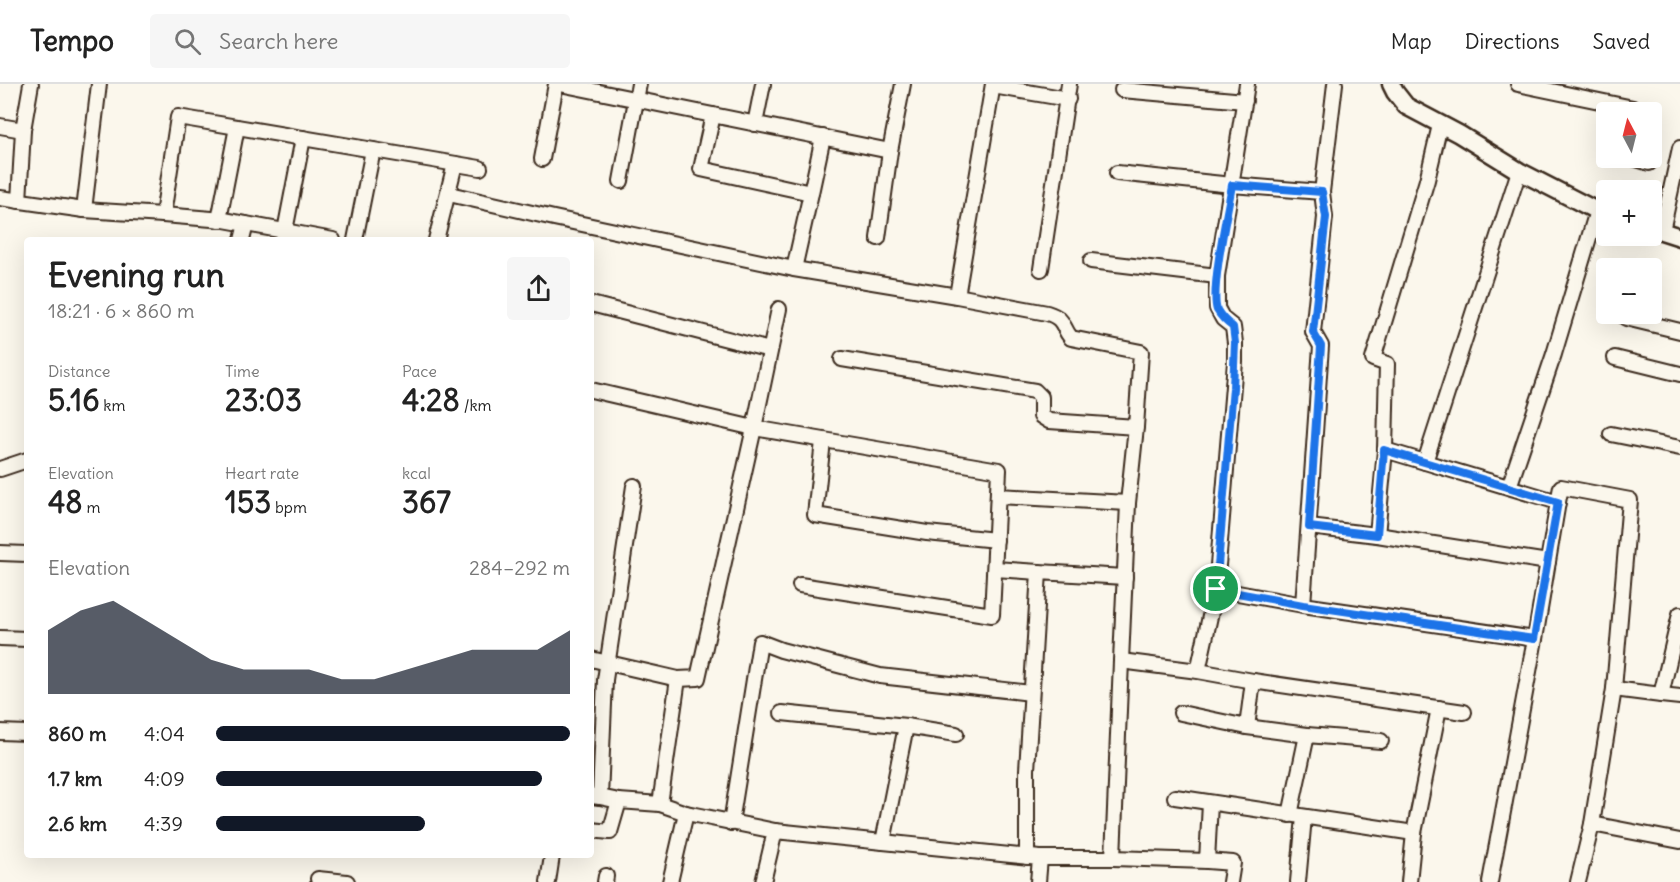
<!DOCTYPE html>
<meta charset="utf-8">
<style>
body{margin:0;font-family:Delius,sans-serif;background:#f6f6f6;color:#222;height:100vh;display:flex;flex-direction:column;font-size:22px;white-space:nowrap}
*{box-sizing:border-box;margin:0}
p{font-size:20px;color:#767676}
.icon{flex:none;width:33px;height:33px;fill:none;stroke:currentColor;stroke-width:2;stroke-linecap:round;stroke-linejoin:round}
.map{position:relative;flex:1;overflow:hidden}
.panel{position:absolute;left:24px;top:153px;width:570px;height:621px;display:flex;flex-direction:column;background:#fff;border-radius:6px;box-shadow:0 6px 24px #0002}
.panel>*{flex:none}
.needle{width:39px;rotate:353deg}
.fabs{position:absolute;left:1596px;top:18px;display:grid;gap:12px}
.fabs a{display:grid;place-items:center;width:66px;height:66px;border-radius:6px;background:#fff;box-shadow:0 6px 24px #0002;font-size:30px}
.pin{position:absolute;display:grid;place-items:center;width:51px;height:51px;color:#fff;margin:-26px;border:3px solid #fff;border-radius:50%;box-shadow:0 2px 6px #0007}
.round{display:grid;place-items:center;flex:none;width:63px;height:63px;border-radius:6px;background:#f6f6f6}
.summary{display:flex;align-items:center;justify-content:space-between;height:102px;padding:0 24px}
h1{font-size:33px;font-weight:800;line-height:45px}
.stats{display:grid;grid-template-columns:repeat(3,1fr);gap:9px;height:102px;padding:6px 24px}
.stats div{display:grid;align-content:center}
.stats b{font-size:30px;font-weight:800}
.stats small{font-size:16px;font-weight:400}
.stats p{font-size:16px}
.chart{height:168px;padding:12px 24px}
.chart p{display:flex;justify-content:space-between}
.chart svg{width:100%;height:108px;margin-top:6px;fill:#111827;opacity:.7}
ul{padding:0 24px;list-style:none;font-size:20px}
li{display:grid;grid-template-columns:96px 72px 1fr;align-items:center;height:45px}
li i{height:15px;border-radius:8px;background:#111827}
header{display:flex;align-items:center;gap:36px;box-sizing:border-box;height:84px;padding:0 30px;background:#fff;border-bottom:2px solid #e0e0e0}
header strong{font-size:28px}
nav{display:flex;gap:33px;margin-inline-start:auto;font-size:21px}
.search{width:420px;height:54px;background:#f6f6f6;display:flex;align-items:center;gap:15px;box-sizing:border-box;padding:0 21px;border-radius:6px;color:#767676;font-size:22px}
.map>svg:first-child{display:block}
</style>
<header>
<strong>Tempo</strong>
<div class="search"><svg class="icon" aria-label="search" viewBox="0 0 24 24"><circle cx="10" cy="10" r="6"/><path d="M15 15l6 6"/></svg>Search here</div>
<nav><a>Map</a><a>Directions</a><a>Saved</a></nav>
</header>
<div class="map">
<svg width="1680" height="798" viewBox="0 0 1680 798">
<rect width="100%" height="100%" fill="#fbf7ec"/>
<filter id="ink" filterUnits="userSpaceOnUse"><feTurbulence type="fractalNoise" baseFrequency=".0167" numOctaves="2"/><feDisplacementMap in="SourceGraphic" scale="12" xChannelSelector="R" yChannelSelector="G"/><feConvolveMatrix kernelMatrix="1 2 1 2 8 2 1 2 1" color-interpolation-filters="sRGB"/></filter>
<g filter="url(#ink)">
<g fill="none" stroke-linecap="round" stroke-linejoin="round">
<g stroke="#3b2a1e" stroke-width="18">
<g id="minor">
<path d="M 560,0 L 890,67 L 878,154"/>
<path d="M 1518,0 L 1633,24 L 1637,28"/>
<path d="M 993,2 L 1068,15"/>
<path d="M 1122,6 L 1245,17"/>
<path d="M 713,31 L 701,85 L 811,109 L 823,53"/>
<path d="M 755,40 L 763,0"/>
<path d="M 0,42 L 23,46"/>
<path d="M 890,67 L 903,0"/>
<path d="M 1633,74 L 1649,79"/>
<path d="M 542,75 L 556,0"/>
<path d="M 1117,89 L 1232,101 L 1322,108"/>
<path d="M 621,97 L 639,0"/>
<path d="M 449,110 L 554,134 L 794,185 L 957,212 L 1047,229 C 1066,235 1061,242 1071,254 L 1141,268 L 1136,343 L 1128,419 L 1121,577"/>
<path d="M 0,114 L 84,126 L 163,131 L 224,136 L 333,156"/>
<path d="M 19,117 L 23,46 L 31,0"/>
<path d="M 84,126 L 99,0"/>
<path d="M 163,131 L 178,33 L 480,84"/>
<path d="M 219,136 L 237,43"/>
<path d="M 285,147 L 303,54"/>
<path d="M 1662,147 L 1680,64"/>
<path d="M 242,156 L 246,140"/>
<path d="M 355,156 L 373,66"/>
<path d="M 436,156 L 455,80"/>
<path d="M 1091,177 L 1217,192"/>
<path d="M 794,185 L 811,109"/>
<path d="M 1041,185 L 1069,0"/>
<path d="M 957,212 L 993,0"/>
<path d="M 591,220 L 770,266"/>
<path d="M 1626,234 L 1680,247"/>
<path d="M 1615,274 L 1680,290"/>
<path d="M 842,275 L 1035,307 L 1041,313 L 1041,332 L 1049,337 L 1136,343"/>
<path d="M 591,306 L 754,344 L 999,386 L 992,531 L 800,501"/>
<path d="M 1611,350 L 1680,364"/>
<path d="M 823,357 L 815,431 L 927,449 L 996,456"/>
<path d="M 1385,366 L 1387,280 L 1373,275 L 1427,96 L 1440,41"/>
<path d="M 1425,378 L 1519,87"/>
<path d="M 0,385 L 27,376"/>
<path d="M 1509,403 L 1554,270 L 1597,127"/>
<path d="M 998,412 L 1128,419"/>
<path d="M 1558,418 L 1561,403 L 1630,416 L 1614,605 L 1592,740 L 1578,798"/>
<path d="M 1309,443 L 1377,451 L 1548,478"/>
<path d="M 1377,451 L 1385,366 L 1558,418 L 1535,555 L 1490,798"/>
<path d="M 0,469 L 27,470"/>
<path d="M 995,485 L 1039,488"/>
<path d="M 1216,505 L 1303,521 L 1535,555"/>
<path d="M 1303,521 L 1321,262 L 1313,248 L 1325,133 L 1322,108 L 1335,0"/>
<path d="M 0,554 L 27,555"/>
<path d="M 591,575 L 678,595"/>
<path d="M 1198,587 L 1216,505 L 1235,278 L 1235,259 L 1233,243 L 1223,235 L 1217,224 L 1217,192 L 1247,0"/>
<path d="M 1614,605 L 1661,611 L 1680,530"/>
<path d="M 1661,611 L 1680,613"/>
<path d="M 782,629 L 906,642"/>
<path d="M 1181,629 L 1247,643 L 1307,651 L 1290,731"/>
<path d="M 1247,643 L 1253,597"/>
<path d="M 0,648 L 27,649"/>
<path d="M 1307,651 L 1381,657"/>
<path d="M 591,712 L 600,713 L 605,596 L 634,402"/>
<path d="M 600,713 L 619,717 L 660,720 L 686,729 L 670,798"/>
<path d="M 1175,713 L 1414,749"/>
<path d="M 660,720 L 678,595 L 698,594 L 754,344 L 779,225"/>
<path d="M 686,729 L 775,747"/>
<path d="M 731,739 L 760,558 L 781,566 L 880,592 L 1031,609"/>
<path d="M 1592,740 L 1680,757"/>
<path d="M 591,746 L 610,748 L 619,717"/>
<path d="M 883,758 L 906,642 L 956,650"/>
<path d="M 1027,773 L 1027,686 L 1039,488 L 1125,493"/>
<path d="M 1040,774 L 1113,774 L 1121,577 L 1198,587 L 1253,597 L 1464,628"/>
<path d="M 1113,774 L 1207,777 L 1210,719"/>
<path d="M 1207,777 L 1233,779 L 1230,798"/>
<path d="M 318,795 L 347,798"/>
<path d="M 548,798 L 552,772"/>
<path d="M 605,798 L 606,792"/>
<path d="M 763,798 L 775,747 L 1040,774 L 1038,798"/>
<path d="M 1298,798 L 1304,733"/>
<path d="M 1409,798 L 1414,749 L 1439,624"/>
</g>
</g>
<g stroke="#3b2a1e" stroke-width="21">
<g id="tertiary">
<path d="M 1391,0 L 1395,8 L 1406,22 L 1459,50 L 1519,87 L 1597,127 L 1606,130"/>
<path d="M 1652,144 L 1680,153"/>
</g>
</g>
<use href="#minor" stroke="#fbf7ec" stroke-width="14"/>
<use href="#tertiary" stroke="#fbf7ec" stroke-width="16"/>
</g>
</g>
<g fill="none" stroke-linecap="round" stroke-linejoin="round" filter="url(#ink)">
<g stroke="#fff" stroke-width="12">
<path id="route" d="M 1232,101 L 1322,108 L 1326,133 L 1313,248 L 1321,262 L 1309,443 L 1377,451 L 1384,366 L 1558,418 L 1534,555 L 1303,521 L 1216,505 L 1233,304 L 1235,259 L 1233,243 C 1226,238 1221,233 1217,226 C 1210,207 1228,125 1232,101 Z"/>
</g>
<use href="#route" stroke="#1a73e8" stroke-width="8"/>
</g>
</svg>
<div class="fabs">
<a><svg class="needle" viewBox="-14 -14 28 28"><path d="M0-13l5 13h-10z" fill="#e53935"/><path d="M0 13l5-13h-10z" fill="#767676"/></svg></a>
<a>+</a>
<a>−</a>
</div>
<div class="pin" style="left:1216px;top:505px;background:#1e9e55"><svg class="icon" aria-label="arrive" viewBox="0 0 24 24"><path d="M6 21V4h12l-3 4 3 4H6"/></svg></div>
<section class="panel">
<div class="summary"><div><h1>Evening run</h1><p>18:21 · 6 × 860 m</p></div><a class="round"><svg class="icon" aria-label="share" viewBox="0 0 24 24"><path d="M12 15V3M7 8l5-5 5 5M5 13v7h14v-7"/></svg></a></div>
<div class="stats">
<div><p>Distance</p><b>5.16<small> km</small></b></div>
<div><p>Time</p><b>23:03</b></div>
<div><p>Pace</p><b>4:28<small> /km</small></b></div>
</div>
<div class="stats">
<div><p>Elevation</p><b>48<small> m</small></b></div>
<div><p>Heart rate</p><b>153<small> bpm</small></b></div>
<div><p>kcal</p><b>367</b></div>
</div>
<div class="chart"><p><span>Elevation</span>284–292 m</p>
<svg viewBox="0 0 160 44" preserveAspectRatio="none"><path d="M0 44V18L10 10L20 6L30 14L40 22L50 30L60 34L70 34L80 34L90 38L100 38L110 34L120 30L130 26L140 26L150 26L160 18V44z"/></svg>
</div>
<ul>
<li><b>860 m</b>4:04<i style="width:100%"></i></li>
<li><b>1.7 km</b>4:09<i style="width:92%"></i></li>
<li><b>2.6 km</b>4:39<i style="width:59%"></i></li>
</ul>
</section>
</div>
